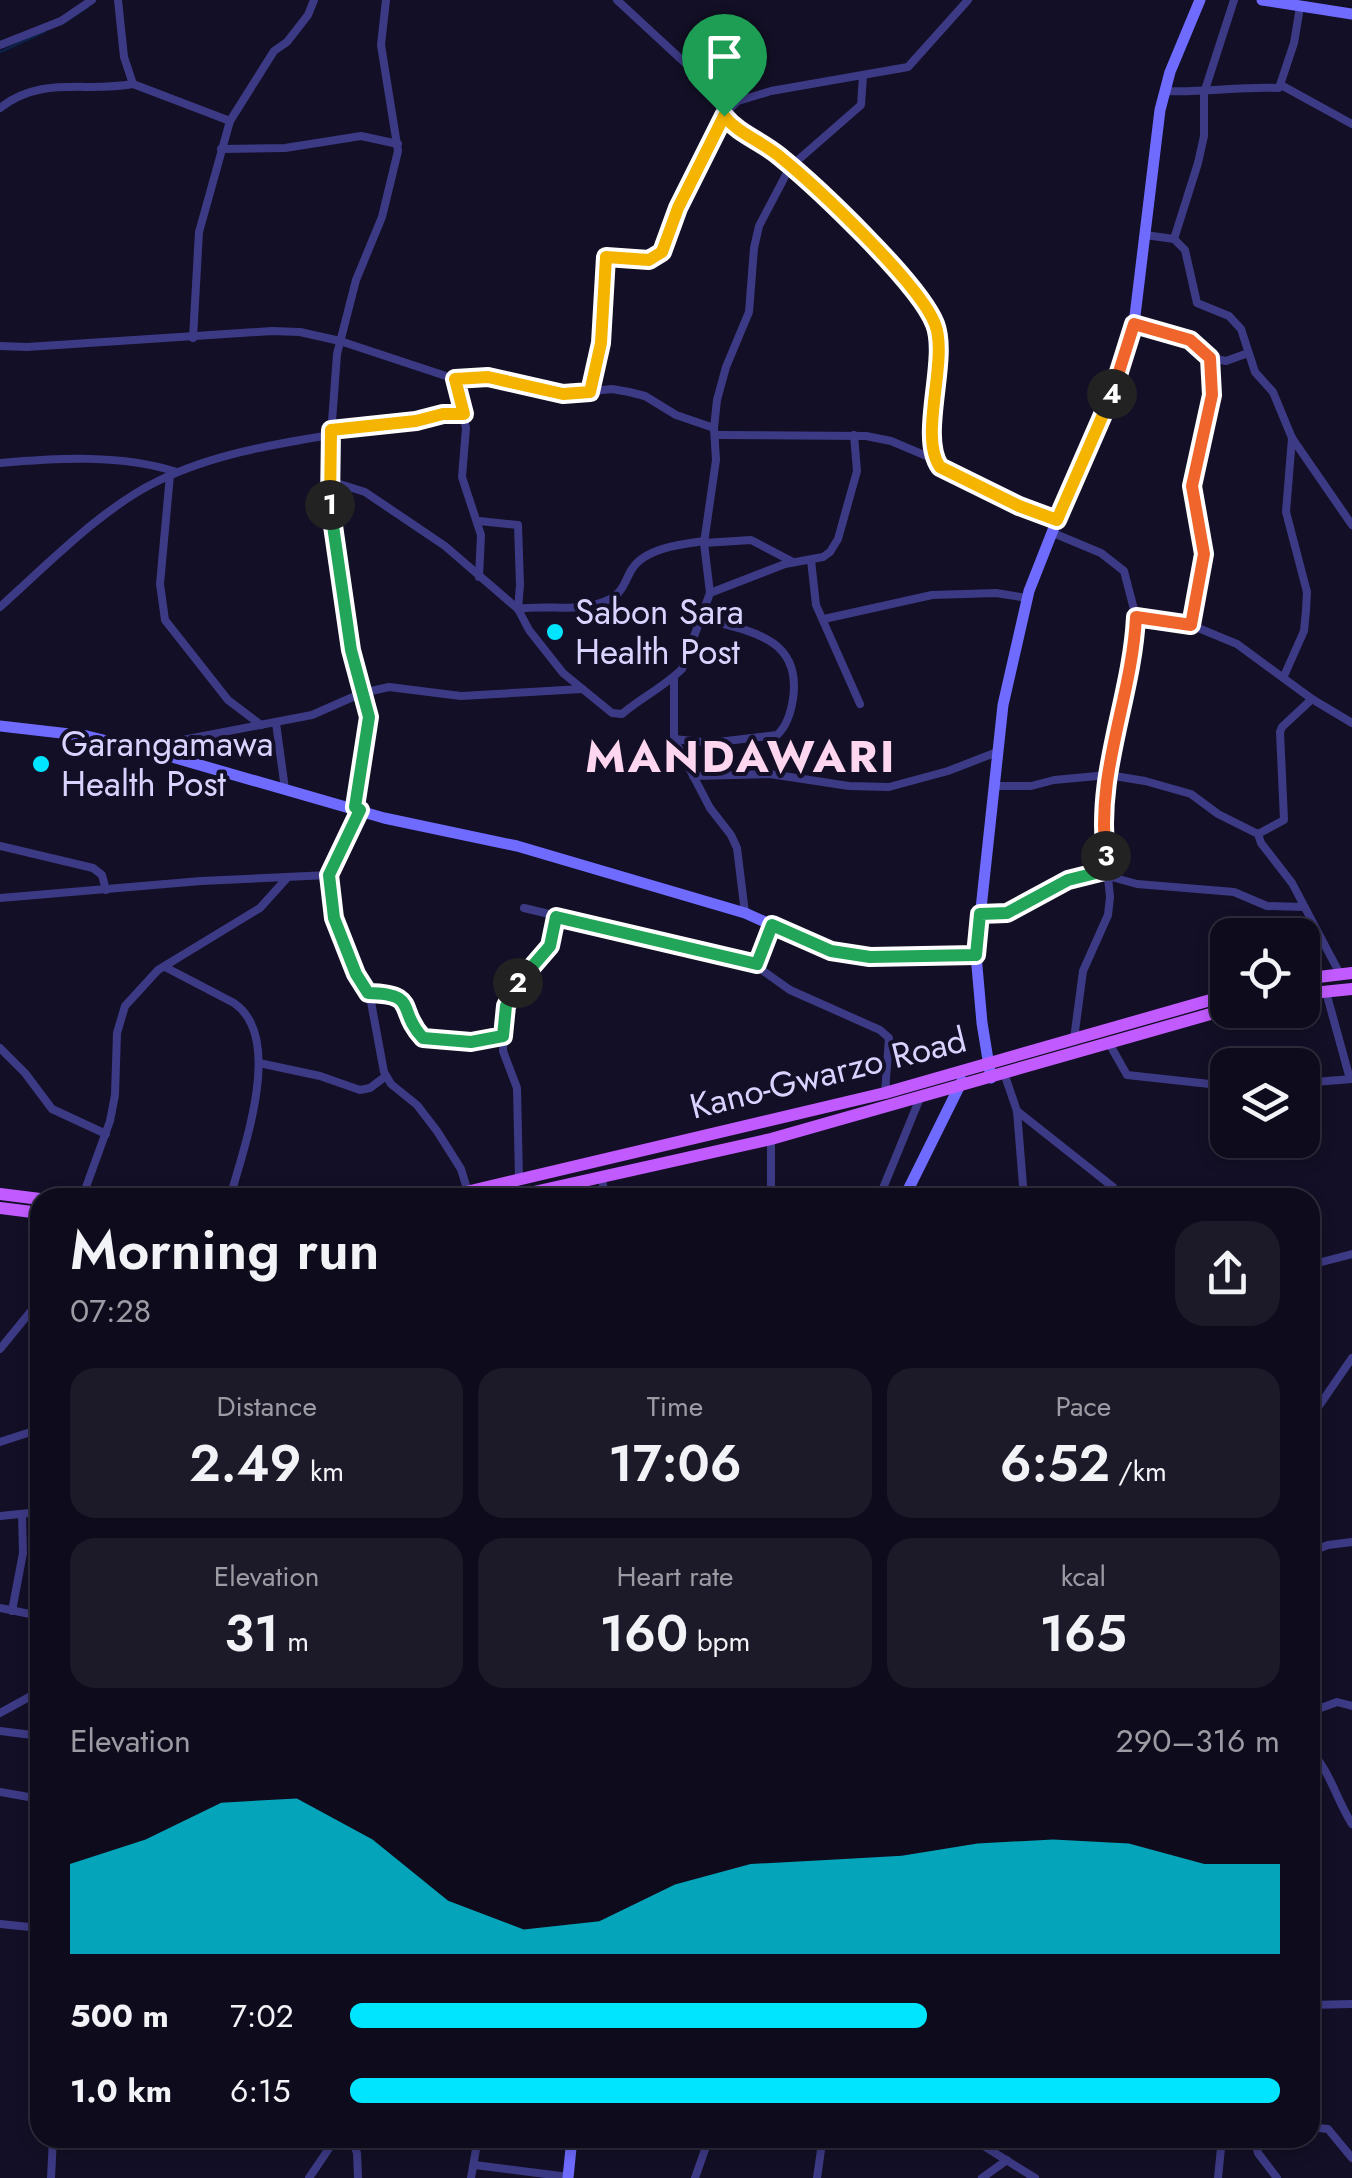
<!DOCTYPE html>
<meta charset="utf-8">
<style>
body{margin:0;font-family:Jost,sans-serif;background:#1c1929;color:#f1f3f6;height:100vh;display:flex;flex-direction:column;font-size:38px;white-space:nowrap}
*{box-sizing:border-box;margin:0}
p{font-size:32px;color:#9b9ba3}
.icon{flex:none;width:55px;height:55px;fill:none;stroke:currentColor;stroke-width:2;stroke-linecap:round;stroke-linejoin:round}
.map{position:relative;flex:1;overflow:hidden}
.sheet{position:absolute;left:30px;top:1188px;width:1290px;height:960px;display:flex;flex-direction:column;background:#0e0b1c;border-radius:30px;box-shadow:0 5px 15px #0003,0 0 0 2px #2e2b3b}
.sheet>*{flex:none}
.buttons{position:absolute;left:1210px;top:918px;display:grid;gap:20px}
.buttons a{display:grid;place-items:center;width:110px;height:110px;border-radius:20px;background:#0e0b1c;box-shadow:0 5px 15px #0003,0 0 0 2px #2e2b3b;font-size:50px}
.pin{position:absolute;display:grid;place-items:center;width:85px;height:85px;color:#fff;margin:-102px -42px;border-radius:50% 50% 50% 0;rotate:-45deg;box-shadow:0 0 10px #0007}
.pin .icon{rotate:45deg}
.km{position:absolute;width:50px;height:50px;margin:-25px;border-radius:50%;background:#222;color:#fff;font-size:28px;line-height:50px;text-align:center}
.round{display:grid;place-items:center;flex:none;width:105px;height:105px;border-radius:30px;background:#1c1929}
.overview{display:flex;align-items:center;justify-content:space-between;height:170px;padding:0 40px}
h1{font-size:55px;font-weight:600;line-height:75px}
.figures{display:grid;grid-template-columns:repeat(3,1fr);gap:15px;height:170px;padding:10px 40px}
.figures div{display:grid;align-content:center;border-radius:25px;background:#1c1929;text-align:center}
.figures b{font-size:50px;font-weight:600}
.figures small{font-size:28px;font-weight:400}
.figures p{font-size:28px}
.chart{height:280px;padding:20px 40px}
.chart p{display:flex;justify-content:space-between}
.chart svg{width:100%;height:180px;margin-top:10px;fill:#00e5ff;opacity:.7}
ul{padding:0 40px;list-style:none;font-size:32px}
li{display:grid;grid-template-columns:160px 120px 1fr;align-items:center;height:75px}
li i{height:25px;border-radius:12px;background:#00e5ff}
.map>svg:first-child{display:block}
</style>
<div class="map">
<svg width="1352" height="2178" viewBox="0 0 1352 2178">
<rect width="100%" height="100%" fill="#130f26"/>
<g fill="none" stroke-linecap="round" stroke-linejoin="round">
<g stroke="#0c2248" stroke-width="2.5">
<path d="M 65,22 L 88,7"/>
<path d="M 0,52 L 44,32"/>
</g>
<g stroke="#3d3a85" stroke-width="8">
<path d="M 118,0 L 124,57 L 133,84 L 230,121"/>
<path d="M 617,0 L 697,74 L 734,128 L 779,156 L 838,211 L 926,307 C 931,317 937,326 938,338 C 943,371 921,439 940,467 L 1019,506 L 1057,520"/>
<path d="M 0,45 L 61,21 L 92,0"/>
<path d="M 1281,85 L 1352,124"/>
<path d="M 1165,91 C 1204,93 1240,86 1279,88 L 1294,43 L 1300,7"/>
<path d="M 0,108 C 42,75 85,93 133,84"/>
<path d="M 723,115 L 738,101 L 771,91 L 908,67 L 968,0"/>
<path d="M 221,149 L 285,148 L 361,136 L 398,144"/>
<path d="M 1145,235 L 1174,239 L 1185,250 L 1197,303 L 1229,316 L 1241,329 L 1255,372 L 1273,392 L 1292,438 L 1352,525"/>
<path d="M 1174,239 L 1198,163 L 1204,136 L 1204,93 L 1234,0"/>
<path d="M 1134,324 C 1162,329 1192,334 1211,358 L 1212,395 L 1193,486 L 1205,554 L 1191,625"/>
<path d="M 193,338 L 199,232 L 230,121 L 274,51 L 287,42 L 308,15 L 314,0"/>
<path d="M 0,346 L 27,347 L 272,331 L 300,332 L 340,341 L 455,379 L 489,377 L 563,394 L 612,389 L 629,392 L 645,396 L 676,415 L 714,428"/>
<path d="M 1211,358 L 1226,361 L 1248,353"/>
<path d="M 455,379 L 466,428 L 462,477 L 481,535 L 479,577"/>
<path d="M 591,392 L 604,315 L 606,257 L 649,260 L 662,252 L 683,198 L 724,116"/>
<path d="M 331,430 L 416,421 L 443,413 L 465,414"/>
<path d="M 716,435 L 866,436 L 891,441 L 936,460"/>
<path d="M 0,463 C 58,458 121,454 177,472"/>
<path d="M 170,475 L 160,584 L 165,620 L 228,700 L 261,725"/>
<path d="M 330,481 L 365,492 L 445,546 L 518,609 L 529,630 L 563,673 L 612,713 L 622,714 C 641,698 665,686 682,669 L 710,593 L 704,543 L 716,460 L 714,428 L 717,400 L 726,367 L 749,312 L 754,248 L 759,226 L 790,167 L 861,105 L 863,76"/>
<path d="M 479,521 L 518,525 L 520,585 L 518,609 C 550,604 579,614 610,599 C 623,593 625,580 632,569 C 645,548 682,544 704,541"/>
<path d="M 1053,533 L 1101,553 L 1124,571 L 1136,617 L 1191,625 L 1237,644 L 1312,699 L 1352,723"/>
<path d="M 704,543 L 751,540 L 793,562"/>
<path d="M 811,560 L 816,605 L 860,704"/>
<path d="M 710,593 L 785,564 L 823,557 L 830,552 L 838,539 L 857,471 L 854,435"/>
<path d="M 0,607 C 46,566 103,507 158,481 C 211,455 273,444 331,435"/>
<path d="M 824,619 L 932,595 L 996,593 L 1027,598"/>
<path d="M 1284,676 L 1304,631 L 1306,610 L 1307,592 L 1286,512 L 1292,438"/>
<path d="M 674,677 L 674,739 L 710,808 L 731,835 L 737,848 L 745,913"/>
<path d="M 276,723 L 285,789"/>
<path d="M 674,739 L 710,743 L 777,735 C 787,726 791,712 793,699 C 802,637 749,631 703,619"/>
<path d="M 172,757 L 177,741 L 312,715 L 362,693 L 389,687 L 461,696 L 582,689"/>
<path d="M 693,776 L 770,774 L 849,786 L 889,787 L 948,771 L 997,752"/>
<path d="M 994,786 L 1031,786 L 1054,780 L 1108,775 L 1145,781 L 1191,794 L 1218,814 L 1258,834 L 1261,843 L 1292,883 L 1340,974"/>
<path d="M 355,807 L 369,717 L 351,650 L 333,540 L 329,509 L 331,435 L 337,354 L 356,280 L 382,217 L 398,151 L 381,45 L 386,0"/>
<path d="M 360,810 L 329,875 L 334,917 L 356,974 L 371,1002 L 384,1072 L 391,1084 L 417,1105 L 437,1131 L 461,1169 L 468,1192"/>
<path d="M 1258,834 L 1284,820 L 1280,732 L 1282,727 L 1312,699"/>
<path d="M 0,846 L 93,868 L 102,875 L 106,890"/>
<path d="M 1108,876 L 1137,884 L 1234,892 L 1267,906 L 1304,907"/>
<path d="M 0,898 L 201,881 L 329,875"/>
<path d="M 524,908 L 757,964"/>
<path d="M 980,913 L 1007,913 L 1068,879 L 1107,869"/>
<path d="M 771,925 L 759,957 L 759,968 L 790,990 L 880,1030 L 889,1038 L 885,1093"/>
<path d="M 165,967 L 234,1003 C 285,1038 243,1149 230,1198"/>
<path d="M 1326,992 L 1350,1079"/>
<path d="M 368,993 C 420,994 397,1010 423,1038 L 471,1042 L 503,1036"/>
<path d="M 1074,1039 L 1083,971 L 1108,915 L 1110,897 L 1103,829 L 1105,787 L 1117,720 L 1127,687 L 1136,617"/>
<path d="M 1110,1045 L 1127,1075 L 1228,1086"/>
<path d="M 0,1048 L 25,1073 L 52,1109 L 106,1134"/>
<path d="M 259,1063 L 320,1076 L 360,1090 L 370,1088 L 386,1076"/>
<path d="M 1004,1073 L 1017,1111 L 1024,1198"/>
<path d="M 1302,1083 L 1352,1079"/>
<path d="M 1017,1111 L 1113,1187 L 1121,1198"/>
<path d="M 771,1139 L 771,1188 L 775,1198"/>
<path d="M 602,1178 L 605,1198"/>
<path d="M 519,1180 L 517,1088 L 503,1051 L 506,1006 L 520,980 L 550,945 L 556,917"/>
<path d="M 82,1198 L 110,1121 L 115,1095 L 117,1033 L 125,1006 L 158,970 L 260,908 L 287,878"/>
<path d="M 879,1198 L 920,1098"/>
<path d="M 1310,1265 L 1352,1254"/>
<path d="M 0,1349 L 40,1300"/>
<path d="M 1310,1419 L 1352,1358"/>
<path d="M 0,1442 L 40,1429"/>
<path d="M 0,1516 L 40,1512"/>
<path d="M 1310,1552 L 1328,1545 L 1352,1542"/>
<path d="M 0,1608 L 40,1616"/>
<path d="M 12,1611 L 23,1553 L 22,1514"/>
<path d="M 1310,1712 L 1337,1702 L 1352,1706"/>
<path d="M 0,1713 L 40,1691"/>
<path d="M 0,1731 L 40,1736"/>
<path d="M 1310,1751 C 1329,1768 1337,1801 1352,1824"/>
<path d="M 0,1792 L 40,1799"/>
<path d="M 0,1924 L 40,1928"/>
<path d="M 1310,2005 L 1352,2004"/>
<path d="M 1310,2127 L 1328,2129 L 1352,2158"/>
<path d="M 351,2138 L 357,2153 L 358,2178"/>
<path d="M 971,2138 L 1035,2178"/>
<path d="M 1254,2138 L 1258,2153 L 1277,2178"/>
<path d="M 822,2143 L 837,2138"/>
<path d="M 475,2165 L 569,2177"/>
<path d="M 51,2178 L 53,2138"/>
<path d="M 309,2178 L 336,2138"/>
<path d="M 471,2178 L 478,2138"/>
<path d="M 695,2178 L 709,2138"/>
<path d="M 817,2178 L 822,2143 L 819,2138"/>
<path d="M 982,2178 L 1007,2160"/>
<path d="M 1218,2178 L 1222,2138"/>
</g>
<g stroke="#6f6bff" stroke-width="11">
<path d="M 1262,0 L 1352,14"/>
<path d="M 0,726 L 87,736 L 172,757 L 384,818 L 517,846 L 745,913 L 831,951 L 870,957 L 976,955"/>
<path d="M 991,1078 L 982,1023 L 976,955 L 1003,705 L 1029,591 L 1068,492 L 1107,411 L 1134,324 L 1160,110 L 1170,72 L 1200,0"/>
<path d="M 904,1198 L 962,1081"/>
<path d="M 568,2178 L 572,2138"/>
</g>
<g stroke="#c25bff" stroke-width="12">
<path d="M 1302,979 L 1352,973"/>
<path d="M 1302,994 L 1352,989"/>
<path d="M 0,1194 L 40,1199"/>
<path d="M 441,1198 L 885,1093 L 1228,995"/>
<path d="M 508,1198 L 771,1139 L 1228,1009"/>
<path d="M 0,1208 L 40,1213"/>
</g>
</g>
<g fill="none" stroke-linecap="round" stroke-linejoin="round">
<g stroke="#fff" stroke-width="20">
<path id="split-1" d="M 330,505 L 331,430 L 416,421 L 443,414 L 464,414 L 455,379 L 488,377 L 563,394 L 590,392 L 601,343 L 606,257 L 649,260 L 662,252 L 678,208 L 724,116"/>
</g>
<g stroke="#fff" stroke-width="20">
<path id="split-2" d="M 330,505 L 351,650 L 369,717 L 355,807 L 360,810 L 329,875 L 334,918 L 356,974 L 368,993 C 420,994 396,1010 423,1038 L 471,1042 L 503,1036 L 506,1006 L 518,983"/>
</g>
<g stroke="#fff" stroke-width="20">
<path id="split-3" d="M 518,983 L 550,946 L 556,917 L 757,964 L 772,925 L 831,951 L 870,957 L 976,955 L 980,914 L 1007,913 L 1068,880 L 1108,870 L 1106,856"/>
</g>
<g stroke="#fff" stroke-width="20">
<path id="split-4" d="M 1106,856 C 1095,773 1132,698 1136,617 L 1191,625 L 1204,554 L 1192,486 L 1212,395 L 1210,358 L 1190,340 L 1134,324 L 1112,394"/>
</g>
<g stroke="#fff" stroke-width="20">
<path id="split-5" d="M 724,116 C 739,134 761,141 779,156 C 816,186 919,283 935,324 C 949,360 918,436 940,467 L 1019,506 L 1057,520 L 1112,394"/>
</g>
<use href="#split-1" stroke="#f5b400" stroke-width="12"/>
<use href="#split-2" stroke="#22a559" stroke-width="12"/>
<use href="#split-3" stroke="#22a559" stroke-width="12"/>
<use href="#split-4" stroke="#f0652b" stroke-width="12"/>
<use href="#split-5" stroke="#f5b400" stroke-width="12"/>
</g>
<g fill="#00e5ff" stroke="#130f26" stroke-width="4">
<circle cx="555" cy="632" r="10"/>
<circle cx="41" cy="764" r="10"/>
</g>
<g text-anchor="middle" stroke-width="8" stroke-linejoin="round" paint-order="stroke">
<g font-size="35" fill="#d9d4ff" stroke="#130f26" text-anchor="start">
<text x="575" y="624">Sabon Sara<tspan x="575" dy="40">Health Post</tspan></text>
<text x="61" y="756">Garangamawa<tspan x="61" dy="40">Health Post</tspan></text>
</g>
<g font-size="35" fill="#d9d4ff" stroke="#130f26">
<text transform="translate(828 1073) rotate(-14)" y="12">Kano-Gwarzo Road</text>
</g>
<g font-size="45" font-weight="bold" letter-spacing="2.5" fill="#ffd6f0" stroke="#130f26">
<text x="741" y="772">MANDAWARI</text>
</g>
</g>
</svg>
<div class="buttons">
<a><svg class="icon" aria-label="locate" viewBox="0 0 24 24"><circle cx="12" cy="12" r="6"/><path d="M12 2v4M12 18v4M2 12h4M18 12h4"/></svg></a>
<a><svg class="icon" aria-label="layers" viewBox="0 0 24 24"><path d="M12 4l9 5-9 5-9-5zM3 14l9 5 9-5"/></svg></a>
</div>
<div class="pin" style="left:724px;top:116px;background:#1e9e55"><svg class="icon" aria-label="arrive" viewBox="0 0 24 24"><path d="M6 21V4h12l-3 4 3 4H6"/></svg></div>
<b class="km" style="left:330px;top:505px">1</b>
<b class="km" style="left:518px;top:983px">2</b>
<b class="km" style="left:1106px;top:856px">3</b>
<b class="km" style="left:1112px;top:394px">4</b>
<section class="sheet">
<div class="overview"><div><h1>Morning run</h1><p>07:28</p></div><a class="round"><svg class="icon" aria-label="share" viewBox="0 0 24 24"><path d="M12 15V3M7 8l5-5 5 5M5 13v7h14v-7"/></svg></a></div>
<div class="figures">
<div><p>Distance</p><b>2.49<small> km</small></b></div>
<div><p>Time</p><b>17:06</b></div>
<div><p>Pace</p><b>6:52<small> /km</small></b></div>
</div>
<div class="figures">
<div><p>Elevation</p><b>31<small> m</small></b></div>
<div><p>Heart rate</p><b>160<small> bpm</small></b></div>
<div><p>kcal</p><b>165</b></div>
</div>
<div class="chart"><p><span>Elevation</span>290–316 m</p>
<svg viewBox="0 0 160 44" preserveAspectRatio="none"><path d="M0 44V22L10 16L20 7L30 6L40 16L50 31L60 38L70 36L80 27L90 22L100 21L110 20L120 17L130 16L140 17L150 22L160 22V44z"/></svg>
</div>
<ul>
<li><b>500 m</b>7:02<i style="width:62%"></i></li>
<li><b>1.0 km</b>6:15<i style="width:100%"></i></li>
</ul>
</section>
</div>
